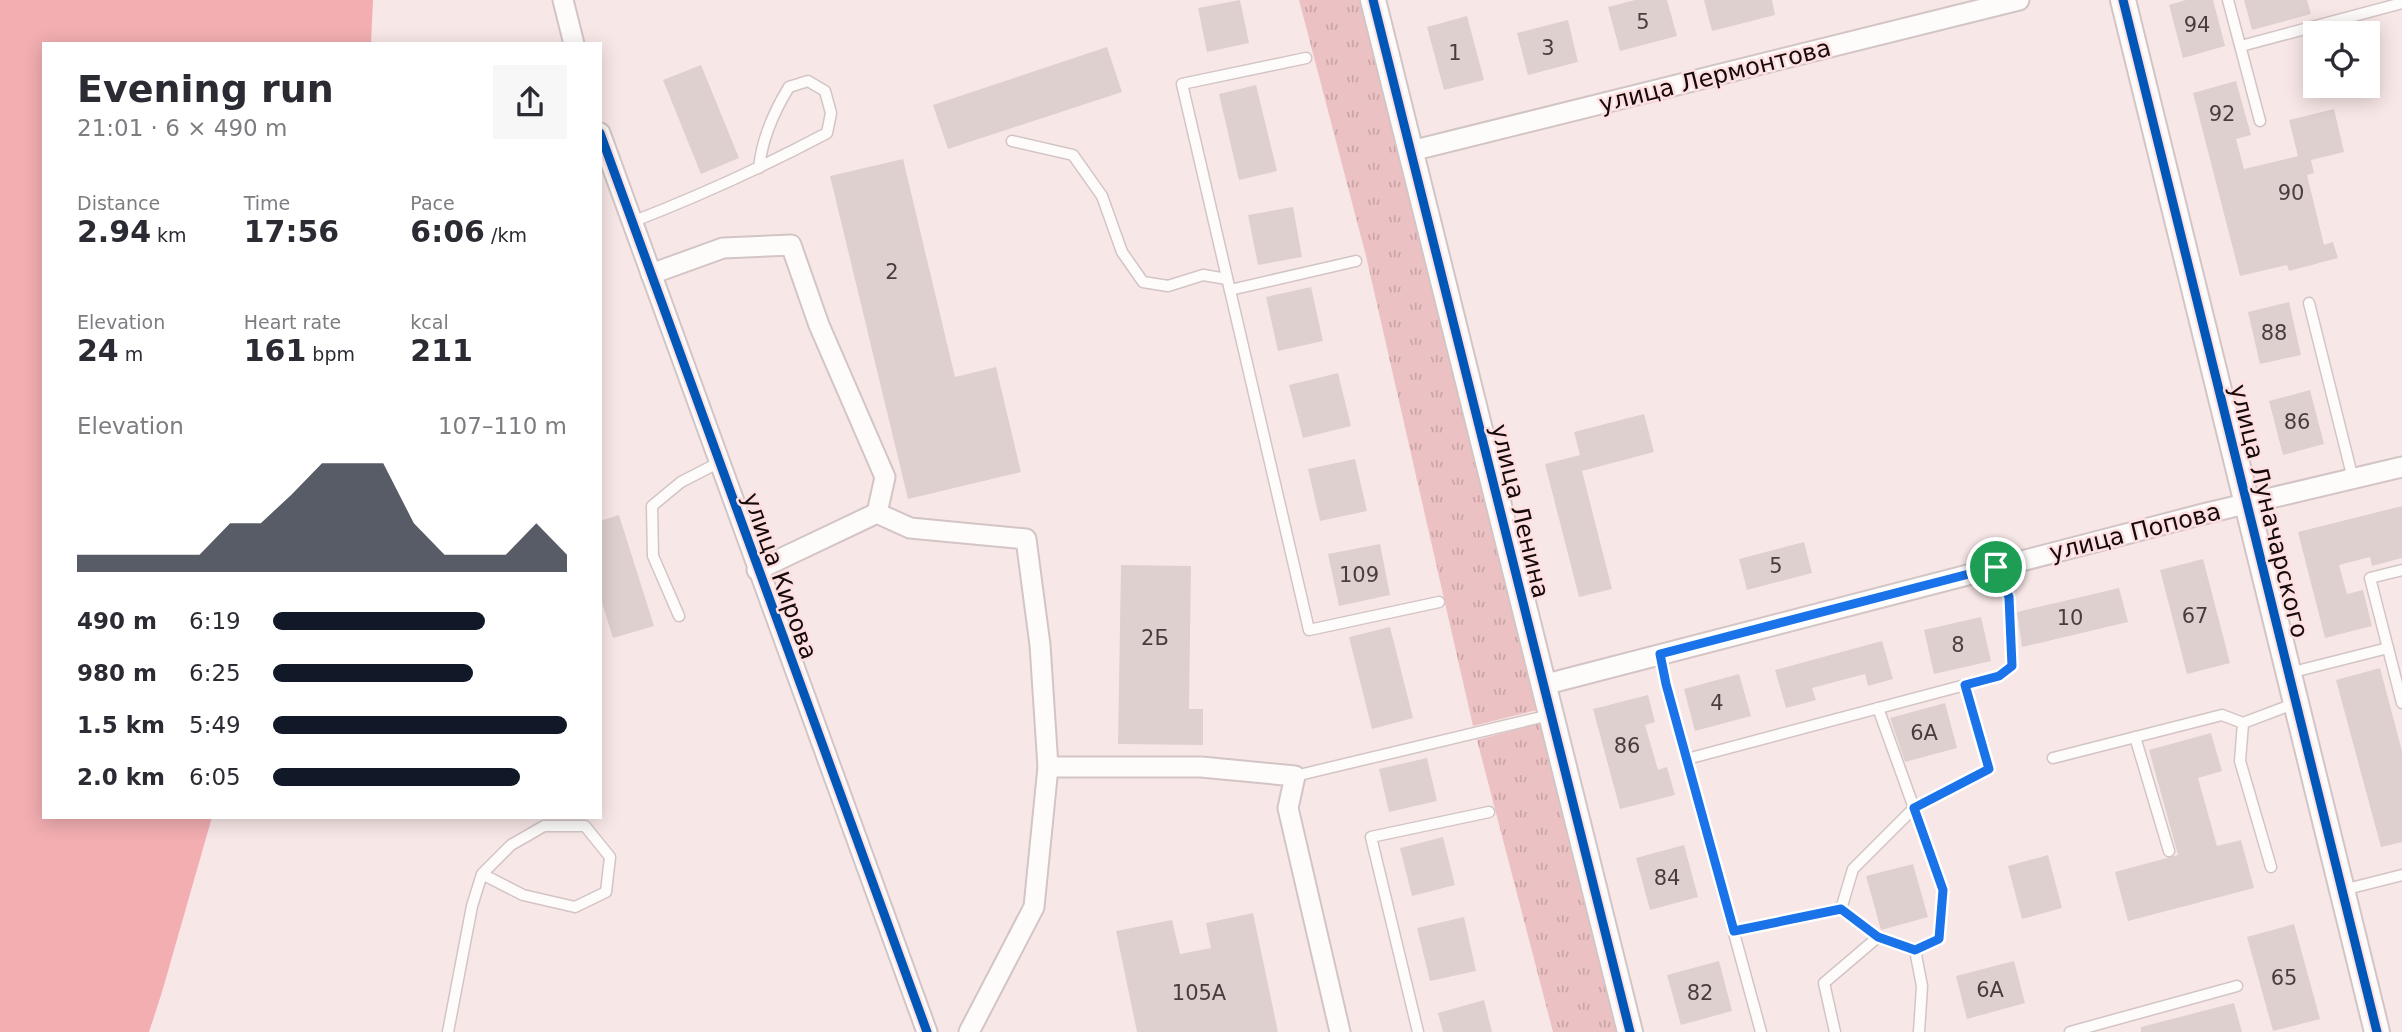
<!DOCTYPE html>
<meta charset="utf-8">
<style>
body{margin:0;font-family:"DejaVu Sans",sans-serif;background:#f7f7f7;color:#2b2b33;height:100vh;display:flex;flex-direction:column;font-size:26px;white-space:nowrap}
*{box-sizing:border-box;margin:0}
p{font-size:23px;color:#7c7c81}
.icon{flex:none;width:38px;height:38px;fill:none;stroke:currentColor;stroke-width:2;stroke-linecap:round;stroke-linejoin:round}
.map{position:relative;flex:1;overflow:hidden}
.drawer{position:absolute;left:42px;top:42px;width:560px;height:777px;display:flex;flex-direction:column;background:#fff;border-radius:0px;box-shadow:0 4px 18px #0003}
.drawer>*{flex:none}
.fabs{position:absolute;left:2303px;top:21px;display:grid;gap:14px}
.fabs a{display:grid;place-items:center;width:77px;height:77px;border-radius:0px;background:#fff;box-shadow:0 4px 18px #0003;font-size:35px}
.pin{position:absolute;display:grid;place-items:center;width:60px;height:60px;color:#fff;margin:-30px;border:4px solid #fff;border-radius:50%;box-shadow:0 2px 7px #0007}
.round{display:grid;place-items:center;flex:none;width:74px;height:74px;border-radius:0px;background:#f7f7f7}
.head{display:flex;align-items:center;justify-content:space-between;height:119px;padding:0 35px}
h1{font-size:38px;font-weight:600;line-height:52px}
.stats{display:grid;grid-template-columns:repeat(3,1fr);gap:10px;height:119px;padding:7px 35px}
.stats div{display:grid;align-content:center}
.stats b{font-size:30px;font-weight:600}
.stats small{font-size:19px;font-weight:400}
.stats p{font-size:19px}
.chart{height:196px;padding:14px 35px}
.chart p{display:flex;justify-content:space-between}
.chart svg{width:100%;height:126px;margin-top:7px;fill:#111827;opacity:.7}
ul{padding:0 35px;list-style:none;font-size:23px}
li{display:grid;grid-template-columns:112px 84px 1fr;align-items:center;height:52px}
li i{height:18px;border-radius:9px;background:#111827}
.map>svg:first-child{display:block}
</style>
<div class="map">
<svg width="2402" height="1032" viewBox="0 0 2402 1032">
<defs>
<pattern id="grass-tufts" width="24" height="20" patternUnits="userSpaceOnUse" patternTransform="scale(1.75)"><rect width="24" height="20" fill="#ecc1c3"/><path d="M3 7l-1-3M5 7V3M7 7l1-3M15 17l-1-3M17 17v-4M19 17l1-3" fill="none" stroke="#caa4a6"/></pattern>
</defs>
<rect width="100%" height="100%" fill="#f8e7e7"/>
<g fill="url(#grass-tufts)">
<path d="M 1299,0 L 1360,0 L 1537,710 L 1473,726 L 1366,256 Z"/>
<path d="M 1541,723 L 1618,1032 L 1553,1032 L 1477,740 Z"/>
</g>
<path fill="#f2aeb1" d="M 0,0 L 373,0 L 371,44 L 44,44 L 44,817 L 212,817 L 162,992 L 149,1032 L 0,1032 Z"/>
<g fill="#dfd0d0">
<path d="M 1240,0 L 1249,43 L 1207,52 L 1198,8 Z"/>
<path d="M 1635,0 L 1667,0 L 1677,36 L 1620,51 L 1608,7 Z"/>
<path d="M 1704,0 L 1772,0 L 1775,15 L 1712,31 Z"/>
<path d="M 2186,0 L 2213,0 L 2225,46 L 2183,58 L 2169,5 Z"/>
<path d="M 2244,0 L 2307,0 L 2311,14 L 2252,30 Z"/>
<path d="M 1467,16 L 1484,80 L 1444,90 L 1427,27 Z"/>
<path d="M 1568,20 L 1578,62 L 1528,75 L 1517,33 Z"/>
<path d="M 1107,47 L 1122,92 L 948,149 L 933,105 Z"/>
<path d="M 701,65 L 739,158 L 701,174 L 663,80 Z"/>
<path d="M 2236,81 L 2251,135 L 2236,139 L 2244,169 L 2298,156 L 2289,120 L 2334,109 L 2344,152 L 2311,160 L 2314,173 L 2307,175 L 2324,245 L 2333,242 L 2338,258 L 2289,271 L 2287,265 L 2240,276 L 2193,93 Z"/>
<path d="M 1256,85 L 1277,171 L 1239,180 L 1219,94 Z"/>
<path d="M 903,159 L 955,377 L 996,367 L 1021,472 L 908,499 L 830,176 Z"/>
<path d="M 1293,207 L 1302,257 L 1258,265 L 1248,215 Z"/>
<path d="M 1311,287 L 1323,341 L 1278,351 L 1266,297 Z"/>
<path d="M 2289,302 L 2301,355 L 2260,364 L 2248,312 Z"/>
<path d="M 1338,373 L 1351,426 L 1303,438 L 1289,385 Z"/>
<path d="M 2310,390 L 2324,444 L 2283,455 L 2269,401 Z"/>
<path d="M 1644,414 L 1654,452 L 1582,471 L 1612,589 L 1579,597 L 1545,464 L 1580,455 L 1574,432 Z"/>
<path d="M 1355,459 L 1367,511 L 1320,521 L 1308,469 Z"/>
<path d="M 2402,506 L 2402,558 L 2372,566 L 2370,557 L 2339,565 L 2347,594 L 2363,590 L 2372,626 L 2325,638 L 2298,532 Z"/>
<path d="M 619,515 L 654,626 L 613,638 L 600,596 L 600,521 Z"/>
<path d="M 1804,542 L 1812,573 L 1747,590 L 1739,559 Z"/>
<path d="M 1380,544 L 1390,595 L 1339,606 L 1328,554 Z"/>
<path d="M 2203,559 L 2230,663 L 2187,674 L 2160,570 Z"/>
<path d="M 1121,565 L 1191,566 L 1189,709 L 1203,709 L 1203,745 L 1118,744 Z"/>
<path d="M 2119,588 L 2128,622 L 2022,647 L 2017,612 Z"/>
<path d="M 1981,617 L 1991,661 L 1934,674 L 1924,630 Z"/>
<path d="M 1390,627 L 1413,718 L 1372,729 L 1349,637 Z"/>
<path d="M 1882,641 L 1893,679 L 1868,686 L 1865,674 L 1812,688 L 1816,700 L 1786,708 L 1775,670 Z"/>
<path d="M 2380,668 L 2402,751 L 2402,842 L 2381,847 L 2336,680 Z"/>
<path d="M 1739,674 L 1751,716 L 1695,731 L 1684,689 Z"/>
<path d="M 1648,695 L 1655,722 L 1645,725 L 1658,770 L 1667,767 L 1675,795 L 1620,809 L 1593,709 Z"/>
<path d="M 1945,703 L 1957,748 L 1905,762 L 1890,718 Z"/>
<path d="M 2211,733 L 2222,771 L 2198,778 L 2217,846 L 2241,840 L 2254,888 L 2128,921 L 2115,872 L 2178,855 L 2149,750 Z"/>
<path d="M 1427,758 L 1437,801 L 1389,812 L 1379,769 Z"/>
<path d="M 1443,837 L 1455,885 L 1412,896 L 1400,848 Z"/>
<path d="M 1684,845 L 1698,897 L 1650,910 L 1636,858 Z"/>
<path d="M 2048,855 L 2062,908 L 2022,919 L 2008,866 Z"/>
<path d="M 1913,864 L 1928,917 L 1881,930 L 1866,876 Z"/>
<path d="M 1253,913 L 1278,1032 L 1137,1032 L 1116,931 L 1172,920 L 1180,954 L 1211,948 L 1206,923 Z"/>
<path d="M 1464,917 L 1476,971 L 1430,981 L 1417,928 Z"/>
<path d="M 2294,924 L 2320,1019 L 2273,1031 L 2247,937 Z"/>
<path d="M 1719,961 L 1732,1011 L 1681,1025 L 1667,975 Z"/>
<path d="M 2014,961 L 2025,1003 L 1967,1019 L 1956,976 Z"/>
<path d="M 1484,1000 L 1492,1032 L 1443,1032 L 1438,1013 Z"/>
<path d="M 2234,1003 L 2242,1032 L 2141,1032 L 2141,1027 Z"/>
</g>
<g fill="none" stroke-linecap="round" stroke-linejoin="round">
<g stroke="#d3c5c5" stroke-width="13">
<g id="service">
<path d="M 2228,0 L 2260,121"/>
<path d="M 2241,46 L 2402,3"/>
<path d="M 1306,58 L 1182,84 L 1309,630 L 1439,602"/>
<path d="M 1012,141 L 1073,155 L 1102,196 L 1122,252 L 1143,282 L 1168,286 L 1203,275 L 1227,279"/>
<path d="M 632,222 C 699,196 763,167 827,133 L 831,113 L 825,91 L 808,81 L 789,87 C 773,113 762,138 759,168"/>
<path d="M 1230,290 L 1356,261"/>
<path d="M 2309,303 L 2353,479"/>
<path d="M 2402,570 L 2370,578 L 2402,703"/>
<path d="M 679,616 L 653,556 L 652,506 L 681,482 L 718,463"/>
<path d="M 1660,655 L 1666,684 L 1761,1032"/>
<path d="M 2289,673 L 2388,648"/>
<path d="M 1878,708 L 1914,808 L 1989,769 L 1965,685"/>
<path d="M 2243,723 L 2240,761 L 2271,867"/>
<path d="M 2135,737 L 2169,851"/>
<path d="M 2053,758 L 2222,715 L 2243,723 L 2296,703"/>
<path d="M 1687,759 L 1999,676 L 2012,666 L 2009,597 L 1996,567"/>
<path d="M 1295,776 L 1550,715"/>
<path d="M 2343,890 L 2402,875"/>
<path d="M 1734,931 L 1841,909 L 1878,937 L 1915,950 L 1939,939 L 1943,890 L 1914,808 L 1853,869 L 1841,909"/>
<path d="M 1915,950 L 1922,986 L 1919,1032"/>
<path d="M 448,1032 L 472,906 L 482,874 L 511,845 L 544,826 L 585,826 L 610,857 L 606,892 L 575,907 L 523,895 L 482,874"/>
<path d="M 1418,1032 L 1371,837 L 1489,812"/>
<path d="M 1835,1032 L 1824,983 L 1878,937"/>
<path d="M 2070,1032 L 2237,986"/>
</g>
</g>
<g stroke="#d3c5c5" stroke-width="23">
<g id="minor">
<path d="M 563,0 L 574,44"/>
<path d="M 600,133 L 927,1032"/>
<path d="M 1411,151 L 2019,0"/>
<path d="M 651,274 L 723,248 L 791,245 L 819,325 L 885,477 L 877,513 L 910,528 L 1026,539 L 1040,645 L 1048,767"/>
<path d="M 757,570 L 877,513"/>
<path d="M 1543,685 L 2203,514 L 2402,467"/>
<path d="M 969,1032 L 1034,907 L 1048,767 L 1201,767 L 1295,776 L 1288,808 L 1340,1032"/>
</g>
</g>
<g stroke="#d3c5c5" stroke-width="28">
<g id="tertiary">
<path d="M 1373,0 L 1630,1032"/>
<path d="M 2123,0 L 2377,1032"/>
</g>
</g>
<use href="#service" stroke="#fefbfb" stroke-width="10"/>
<use href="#minor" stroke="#fefbfb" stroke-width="19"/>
<use href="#tertiary" stroke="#fefbfb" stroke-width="24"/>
<g stroke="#ffe0e0" stroke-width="13">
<g id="cycleway">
<path d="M 1373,0 L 1630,1032"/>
<path d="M 2123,0 L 2377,1032"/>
<path d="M 600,133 L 927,1032"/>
</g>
</g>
<use href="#cycleway" stroke="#0057b8" stroke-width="9"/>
</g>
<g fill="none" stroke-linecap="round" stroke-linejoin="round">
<g stroke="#fff" stroke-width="14">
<path id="route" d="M 1996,567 L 2009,597 L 2012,666 L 1999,676 L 1965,685 L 1989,769 L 1914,808 L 1943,890 L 1939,939 L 1915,950 L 1878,937 L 1841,909 L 1734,931 L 1666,684 L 1660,654 Z"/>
</g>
<use href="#route" stroke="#1a73e8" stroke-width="9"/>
</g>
<g text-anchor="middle" stroke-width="5" stroke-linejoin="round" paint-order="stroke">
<g font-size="21" fill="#4a3c3d">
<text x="1643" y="29">5</text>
<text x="2197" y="32">94</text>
<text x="1548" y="55">3</text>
<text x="1455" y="60">1</text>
<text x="2222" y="121">92</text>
<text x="2291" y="200">90</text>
<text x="892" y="279">2</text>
<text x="2274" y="340">88</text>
<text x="2297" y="429">86</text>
<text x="1776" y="573">5</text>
<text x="1359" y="582">109</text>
<text x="2195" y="623">67</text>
<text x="2070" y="625">10</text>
<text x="1155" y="645">2Б</text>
<text x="1958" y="652">8</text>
<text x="1717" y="710">4</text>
<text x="1924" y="740">6А</text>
<text x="1627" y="753">86</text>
<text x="1667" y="885">84</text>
<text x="2284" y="985">65</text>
<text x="1990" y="997">6А</text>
<text x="1199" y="1000">105А</text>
<text x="1700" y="1000">82</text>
</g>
<g font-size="24" fill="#170a0b" stroke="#ffe0e0">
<text transform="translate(1715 76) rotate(-14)" y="8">улица Лермонтова</text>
<text transform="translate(1520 511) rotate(76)" y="8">улица Ленина</text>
<text transform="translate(2269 511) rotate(76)" y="8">улица Луначарского</text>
<text transform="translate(2135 532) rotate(-14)" y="8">улица Попова</text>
<text transform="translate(780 576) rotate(70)" y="8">улица Кирова</text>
</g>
</g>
</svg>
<div class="fabs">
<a><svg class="icon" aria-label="locate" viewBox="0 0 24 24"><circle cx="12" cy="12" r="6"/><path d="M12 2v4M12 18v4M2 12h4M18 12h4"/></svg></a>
</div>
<div class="pin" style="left:1996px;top:567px;background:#1e9e55"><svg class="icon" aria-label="arrive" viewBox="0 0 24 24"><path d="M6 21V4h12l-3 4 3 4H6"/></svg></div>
<section class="drawer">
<div class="head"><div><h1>Evening run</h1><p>21:01 · 6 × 490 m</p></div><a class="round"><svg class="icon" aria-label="share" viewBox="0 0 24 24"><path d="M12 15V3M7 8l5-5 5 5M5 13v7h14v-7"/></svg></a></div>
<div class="stats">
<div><p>Distance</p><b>2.94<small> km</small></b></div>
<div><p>Time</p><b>17:56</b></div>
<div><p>Pace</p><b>6:06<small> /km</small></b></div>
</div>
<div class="stats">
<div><p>Elevation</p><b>24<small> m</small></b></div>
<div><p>Heart rate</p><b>161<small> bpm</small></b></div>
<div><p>kcal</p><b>211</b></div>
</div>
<div class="chart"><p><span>Elevation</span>107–110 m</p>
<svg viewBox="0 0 160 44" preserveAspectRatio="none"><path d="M0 44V38L10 38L20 38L30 38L40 38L50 27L60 27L70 17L80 6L90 6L100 6L110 27L120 38L130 38L140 38L150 27L160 38V44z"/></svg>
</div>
<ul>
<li><b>490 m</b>6:19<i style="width:72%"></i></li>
<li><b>980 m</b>6:25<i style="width:68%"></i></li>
<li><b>1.5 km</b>5:49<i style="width:100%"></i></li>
<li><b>2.0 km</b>6:05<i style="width:84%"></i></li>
</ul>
</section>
</div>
